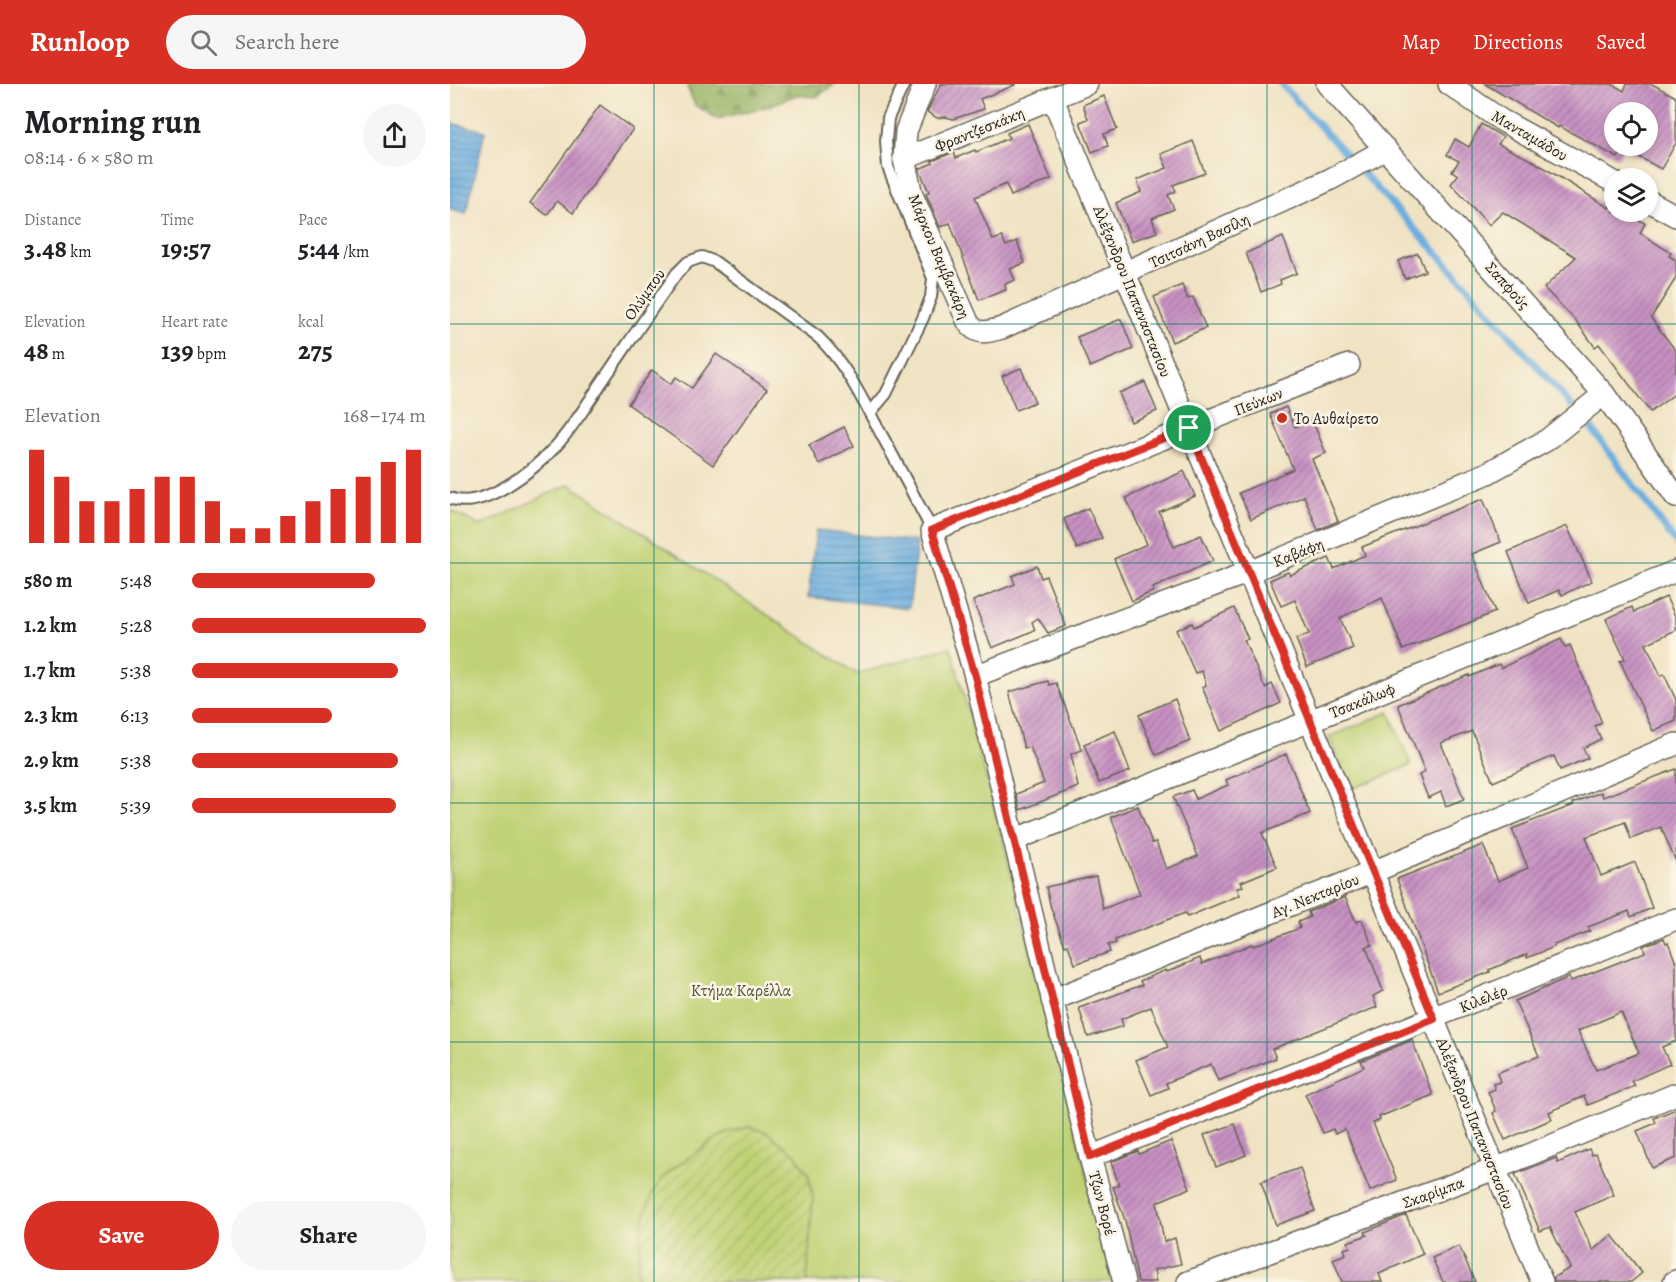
<!DOCTYPE html>
<meta charset="utf-8">
<style>
body{margin:0;font-family:Alegreya,serif;background:#f6f6f6;color:#202124;height:100vh;display:flex;flex-direction:column;font-size:22px;white-space:nowrap}
*{box-sizing:border-box;margin:0}
p{font-size:20px;color:#757577}
.icon{flex:none;width:33px;height:33px;fill:none;stroke:currentColor;stroke-width:2;stroke-linecap:round;stroke-linejoin:round}
.map{position:relative;flex:1;overflow:hidden}
.drawer{display:flex;flex-direction:column;background:#fff;width:450px}
.drawer>*{flex:none}
.tools{position:absolute;left:1154px;top:18px;display:grid;gap:12px}
.tools a{display:grid;place-items:center;width:54px;height:54px;border-radius:50%;background:#fff;box-shadow:0 3px 9px #0003;font-size:30px}
.pin{position:absolute;display:grid;place-items:center;width:51px;height:51px;color:#fff;margin:-26px;border:3px solid #fff;border-radius:50%;box-shadow:0 2px 6px #0007}
.round{display:grid;place-items:center;flex:none;width:63px;height:63px;border-radius:32px;background:#f6f6f6}
.overview{display:flex;align-items:center;justify-content:space-between;height:102px;padding:0 24px}
h1{font-size:33px;font-weight:700;line-height:45px}
.metrics{display:grid;grid-template-columns:repeat(3,1fr);gap:9px;height:102px;padding:6px 24px}
.metrics div{display:grid;align-content:center}
.metrics b{font-size:26px;font-weight:700}
.metrics small{font-size:16px;font-weight:400}
.metrics p{font-size:16px}
.chart{height:168px;padding:12px 24px}
.chart p{display:flex;justify-content:space-between}
.chart svg{width:100%;height:108px;margin-top:6px;stroke:#d93025;stroke-width:6}
.action{display:flex;gap:12px;margin-top:auto;padding:12px 24px}
.action a{flex:1;height:69px;border-radius:36px;background:#d93025;color:#fff;font-size:24px;font-weight:700;line-height:69px;text-align:center}
.action a+a{background:#f6f6f6;color:#202124}
ul{padding:0 24px;list-style:none;font-size:20px}
li{display:grid;grid-template-columns:96px 72px 1fr;align-items:center;height:45px}
li i{height:15px;border-radius:8px;background:#d93025}
header{display:flex;align-items:center;gap:36px;box-sizing:border-box;height:84px;padding:0 30px;background:#d93025;color:#fff}
header strong{font-size:28px}
nav{display:flex;gap:33px;margin-inline-start:auto;font-size:21px}
.search{width:420px;height:54px;background:#f6f6f6;display:flex;align-items:center;gap:15px;box-sizing:border-box;padding:0 21px;border-radius:33px;color:#757577;font-size:22px}
main{display:flex;flex:1;min-height:0}
.map>svg:first-child{display:block}
</style>
<header>
<strong>Runloop</strong>
<div class="search"><svg class="icon" aria-label="search" viewBox="0 0 24 24"><circle cx="10" cy="10" r="6"/><path d="M15 15l6 6"/></svg>Search here</div>
<nav><a>Map</a><a>Directions</a><a>Saved</a></nav>
</header>
<main>
<section class="drawer">
<div class="overview"><div><h1>Morning run</h1><p>08:14 · 6 × 580 m</p></div><a class="round"><svg class="icon" aria-label="share" viewBox="0 0 24 24"><path d="M12 15V3M7 8l5-5 5 5M5 13v7h14v-7"/></svg></a></div>
<div class="metrics">
<div><p>Distance</p><b>3.48<small> km</small></b></div>
<div><p>Time</p><b>19:57</b></div>
<div><p>Pace</p><b>5:44<small> /km</small></b></div>
</div>
<div class="metrics">
<div><p>Elevation</p><b>48<small> m</small></b></div>
<div><p>Heart rate</p><b>139<small> bpm</small></b></div>
<div><p>kcal</p><b>275</b></div>
</div>
<div class="chart"><p><span>Elevation</span>168–174 m</p>
<svg viewBox="0 0 160 44" preserveAspectRatio="none"><path d="M5 44V6M15 44V17M25 44V27M35 44V27M45 44V22M55 44V17M65 44V17M75 44V27M85 44V38M95 44V38M105 44V33M115 44V27M125 44V22M135 44V17M145 44V11M155 44V6"/></svg>
</div>
<ul>
<li><b>580 m</b>5:48<i style="width:78%"></i></li>
<li><b>1.2 km</b>5:28<i style="width:100%"></i></li>
<li><b>1.7 km</b>5:38<i style="width:88%"></i></li>
<li><b>2.3 km</b>6:13<i style="width:60%"></i></li>
<li><b>2.9 km</b>5:38<i style="width:88%"></i></li>
<li><b>3.5 km</b>5:39<i style="width:87%"></i></li>
</ul>
<div class="action"><a>Save</a><a>Share</a></div>
</section>
<div class="map">
<svg width="1226" height="1198" viewBox="0 0 1226 1198">
<defs>
<pattern id="forest-firs" width="22" height="20" patternUnits="userSpaceOnUse" patternTransform="scale(1.5)"><rect width="22" height="20" fill="#98b466"/><path d="M5 1l3.5 6h-7zM16 11l3.5 6h-7z" fill="#7b9253"/></pattern>
<pattern id="garden-furrows" width="10" height="10" patternUnits="userSpaceOnUse" patternTransform="scale(1.5)"><rect width="10" height="10" fill="#c0d275"/><path d="M-1 1l2-2M0 10L10 0M9 11l2-2" fill="none" stroke="#a4b465"/></pattern>
<pattern id="water-rules" width="6" height="5" patternUnits="userSpaceOnUse" patternTransform="scale(1.5)"><rect width="6" height="5" fill="#6baddf"/><path d="M0 2.5h6" fill="none" stroke="#578cb4"/></pattern>
<pattern id="building-hatch" width="6" height="6" patternUnits="userSpaceOnUse" patternTransform="scale(1.5)"><rect width="6" height="6" fill="#c891c3"/><path d="M-1 1l2-2M0 6l6-6M5 7l2-2" fill="none" stroke="#a2769e"/></pattern>
</defs>
<rect width="100%" height="100%" fill="#fcf5e5"/>
<filter id="ink" filterUnits="userSpaceOnUse"><feTurbulence type="fractalNoise" baseFrequency=".0167" numOctaves="2"/><feDisplacementMap in="SourceGraphic" scale="12" xChannelSelector="R" yChannelSelector="G"/><feConvolveMatrix kernelMatrix="1 2 1 2 8 2 1 2 1" color-interpolation-filters="sRGB"/></filter>
<filter id="wash" filterUnits="userSpaceOnUse"><feTurbulence type="fractalNoise" baseFrequency=".008" numOctaves="4" result="noise"/><feDisplacementMap in="SourceGraphic" scale="24" xChannelSelector="R" yChannelSelector="G"/><feGaussianBlur stdDeviation="1.35" result="paint"/><feColorMatrix in="noise" values="0 0 0 0 0 0 0 0 0 0 0 0 0 0 0 0 0 1.4 0 .05"/><feComposite in="paint" operator="in"/></filter>
<g filter="url(#wash)">
<rect width="100%" height="100%" fill="#f0e3c3"/>
<path fill="url(#forest-firs)" stroke="#5a6841" stroke-width="1.5" d="M 238,0 L 385,0 L 367,13 L 346,11 L 319,22 L 267,35 L 245,21 L 237,3 Z"/>
<g fill="#c0d275" stroke="#6e7748" stroke-width="1.5">
<path d="M 119,400 L 407,590 L 501,563 L 554,761 L 664,1198 L 0,1198 L 0,426 L 30,442 Z"/>
<path d="M 939,628 L 961,681 L 900,706 L 879,653 Z"/>
</g>
<path fill="url(#garden-furrows)" stroke="#6e7748" stroke-width="1.5" d="M 300,1043 L 316,1048 L 345,1070 L 358,1089 L 363,1111 L 357,1198 L 187,1198 C 190,1161 189,1118 217,1090 C 224,1083 234,1077 243,1071 C 262,1056 276,1047 300,1043 Z"/>
<g fill="url(#water-rules)" stroke="#44647e" stroke-width="1.5">
<path d="M 0,39 L 35,47 L 16,130 L 0,126 Z"/>
<path d="M 366,446 L 467,458 L 459,524 L 358,513 Z"/>
</g>
<g fill="none" stroke-linecap="round" stroke-linejoin="round">
<g stroke="#6baddf" stroke-width="7">
<path d="M 831,0 L 997,180 L 1121,321"/>
<path d="M 1142,345 L 1226,459"/>
</g>
</g>
<g id="blocks">
<g fill="url(#building-hatch)" fill-rule="evenodd">
<path d="M 491,0 L 565,0 L 565,1 L 530,15 L 534,25 L 503,35 L 496,33 L 487,34 L 477,28 Z"/>
<path d="M 1035,0 L 1162,0 L 1174,7 L 1177,0 L 1202,0 L 1226,13 L 1226,59 L 1211,85 L 1173,64 L 1168,74 L 1109,42 L 1108,44 ZM 1164,28 L 1197,28 L 1197,62 L 1164,62 Z"/>
<path d="M 654,12 L 667,45 L 654,50 L 658,62 L 642,68 L 630,38 L 638,35 L 633,21 Z"/>
<path d="M 150,21 L 183,45 L 123,129 L 107,117 L 97,131 L 80,119 Z"/>
<path d="M 578,40 L 601,95 L 561,112 L 556,100 L 525,113 L 543,156 L 552,153 L 556,162 L 567,157 L 575,179 L 560,185 L 565,196 L 555,200 L 556,206 L 529,216 L 500,139 L 490,143 L 476,110 L 479,108 L 469,85 L 483,79 L 482,77 L 504,68 L 506,74 L 525,66 L 526,68 L 559,54 L 557,49 Z"/>
<path d="M 1031,40 L 1053,53 L 1048,60 L 1085,78 L 1159,124 L 1161,120 L 1164,122 L 1164,128 L 1174,128 L 1195,139 L 1190,149 L 1221,169 L 1219,172 L 1226,176 L 1226,194 L 1201,234 L 1226,267 L 1226,309 L 1200,328 L 1149,260 L 1145,263 L 1126,237 L 1094,204 L 1126,173 L 1053,128 L 1039,141 L 1001,100 L 1008,91 L 1002,87 L 1009,77 L 997,71 L 1005,55 L 1019,63 Z"/>
<path d="M 743,57 L 755,89 L 723,101 L 726,107 L 718,111 L 724,125 L 702,134 L 707,148 L 681,157 L 666,119 L 691,108 L 687,96 L 717,84 L 711,70 Z"/>
<path d="M 833,153 L 847,189 L 830,196 L 831,200 L 811,208 L 796,169 Z"/>
<path d="M 968,169 L 975,187 L 955,195 L 948,177 Z"/>
<path d="M 732,201 L 738,215 L 743,213 L 756,244 L 722,258 L 704,213 Z"/>
<path d="M 671,235 L 683,265 L 640,283 L 627,253 Z"/>
<path d="M 266,270 L 317,305 L 263,381 L 178,320 L 202,286 L 221,300 L 226,293 L 242,304 Z"/>
<path d="M 571,284 L 585,318 L 566,326 L 552,292 Z"/>
<path d="M 695,298 L 707,327 L 681,338 L 669,309 Z"/>
<path d="M 836,323 L 845,343 L 862,336 L 876,369 L 862,375 L 888,437 L 868,446 L 854,412 L 801,435 L 789,409 L 843,385 L 820,330 Z"/>
<path d="M 394,343 L 404,362 L 369,380 L 359,361 Z"/>
<path d="M 734,387 L 745,412 L 709,428 L 724,463 L 751,451 L 763,477 L 703,504 L 704,507 L 682,517 L 664,475 L 697,460 L 676,414 Z"/>
<path d="M 1033,415 L 1051,458 L 1022,470 L 1045,528 L 953,566 L 932,514 L 890,534 L 903,564 L 857,583 L 846,555 L 859,550 L 845,516 L 831,522 L 820,496 L 838,488 L 840,491 L 879,474 L 884,485 L 915,471 L 912,463 Z"/>
<path d="M 638,424 L 652,454 L 627,465 L 614,435 Z"/>
<path d="M 1117,442 L 1142,497 L 1112,511 L 1109,506 L 1079,519 L 1058,468 Z"/>
<path d="M 587,482 L 591,494 L 596,492 L 616,542 L 598,549 L 588,534 L 582,538 L 585,546 L 542,564 L 523,517 L 565,500 L 562,492 Z"/>
<path d="M 1216,513 L 1226,534 L 1226,546 L 1196,560 L 1211,592 L 1214,590 L 1226,616 L 1226,637 L 1203,647 L 1170,577 L 1175,575 L 1156,535 L 1182,523 L 1184,528 Z"/>
<path d="M 784,524 L 798,555 L 794,556 L 815,604 L 822,600 L 831,619 L 771,647 L 752,603 L 756,601 L 752,587 L 745,589 L 726,546 L 742,539 L 744,543 Z"/>
<path d="M 1111,555 L 1115,563 L 1120,561 L 1152,639 L 1145,642 L 1151,655 L 1133,664 L 1138,674 L 1110,686 L 1104,672 L 1043,698 L 1022,647 L 991,659 L 1014,715 L 996,722 L 991,708 L 978,714 L 969,691 L 975,688 L 948,621 L 1019,591 L 1019,593 L 1049,580 L 1051,584 Z"/>
<path d="M 598,597 L 599,601 L 606,599 L 632,666 L 621,670 L 628,703 L 570,726 L 566,710 L 594,699 L 580,663 L 574,664 L 559,608 Z"/>
<path d="M 725,615 L 740,657 L 706,671 L 689,631 Z"/>
<path d="M 665,647 L 680,687 L 649,699 L 634,660 Z"/>
<path d="M 836,670 L 860,729 L 812,749 L 827,783 L 791,798 L 793,802 L 787,804 L 790,811 L 737,833 L 735,829 L 665,856 L 666,859 L 658,861 L 660,868 L 625,880 L 618,861 L 615,862 L 601,824 L 596,803 L 646,792 L 653,825 L 690,810 L 661,733 L 688,722 L 702,759 L 706,758 L 716,785 L 748,772 L 723,713 L 742,706 L 746,715 L 778,701 L 776,696 Z"/>
<path d="M 1226,685 L 1226,778 L 1211,743 L 1181,755 L 1175,738 L 1136,753 L 1151,792 L 1185,778 L 1202,824 L 1181,833 L 1179,827 L 1138,843 L 1140,847 L 1104,861 L 1104,863 L 1077,874 L 1077,870 L 1039,886 L 1040,888 L 988,908 L 947,795 L 1033,761 L 1048,797 L 1078,784 L 1062,745 L 1124,721 L 1123,719 L 1151,708 L 1153,713 Z"/>
<path d="M 895,813 L 906,838 L 912,836 L 922,861 L 916,863 L 933,907 L 923,912 L 927,923 L 822,965 L 826,974 L 768,997 L 761,980 L 716,999 L 718,1004 L 701,1011 L 686,976 L 718,963 L 701,923 L 671,935 L 673,942 L 638,953 L 629,924 L 692,901 L 690,897 L 716,886 L 717,888 L 750,874 L 752,880 L 802,860 L 803,862 L 850,844 L 848,838 L 860,833 L 858,828 Z"/>
<path d="M 1214,854 L 1216,859 L 1218,858 L 1226,879 L 1226,957 L 1212,963 L 1220,980 L 1182,997 L 1185,1002 L 1138,1021 L 1134,1012 L 1099,1028 L 1102,1035 L 1055,1056 L 1043,1029 L 1046,1027 L 1038,1008 L 1045,1005 L 1043,1000 L 1050,998 L 1047,989 L 1089,972 L 1065,917 L 1119,893 L 1121,897 L 1195,868 L 1193,862 ZM 1171,928 L 1189,969 L 1146,986 L 1128,947 Z"/>
<path d="M 962,956 L 983,1011 L 929,1033 L 930,1036 L 923,1039 L 947,1096 L 920,1107 L 895,1045 L 885,1050 L 883,1045 L 873,1049 L 855,1010 L 914,983 L 911,977 Z"/>
<path d="M 1226,1025 L 1226,1074 L 1202,1084 L 1187,1047 L 1206,1039 L 1204,1034 Z"/>
<path d="M 785,1040 L 796,1071 L 766,1083 L 754,1051 Z"/>
<path d="M 721,1057 L 740,1104 L 707,1118 L 714,1158 L 725,1154 L 731,1180 L 704,1186 L 706,1198 L 688,1198 L 675,1136 L 663,1103 L 669,1101 L 661,1078 L 688,1067 L 689,1070 Z"/>
<path d="M 1139,1065 L 1142,1071 L 1146,1069 L 1164,1111 L 1125,1128 L 1143,1166 L 1162,1151 L 1192,1189 L 1181,1198 L 1104,1198 L 1104,1193 L 1120,1184 L 1100,1143 L 1090,1147 L 1065,1090 L 1106,1074 L 1108,1079 Z"/>
<path d="M 850,1084 L 865,1127 L 826,1141 L 811,1098 Z"/>
<path d="M 956,1131 L 973,1170 L 929,1190 L 932,1198 L 892,1198 L 883,1175 L 896,1170 L 894,1165 L 900,1163 L 898,1158 L 917,1151 L 915,1148 Z"/>
<path d="M 1009,1162 L 1025,1198 L 993,1198 L 982,1174 Z"/>
</g>
</g>
</g>
<g filter="url(#ink)">
<use href="#blocks" fill-opacity="0" stroke="#666256" stroke-width="1.5"/>
<g fill="none" stroke-linecap="round" stroke-linejoin="round">
<g stroke="#666256" stroke-width="14">
<g id="lane">
<path d="M 420,329 L 436,310 L 473,234 L 481,213 L 483,194 L 438,83 L 436,57 L 438,34 L 454,0"/>
<path d="M 0,414 C 32,428 85,385 106,362 C 124,342 139,317 154,295 C 178,260 202,224 227,189 L 238,178 L 252,173 L 265,178 L 368,253 C 393,277 408,307 424,337 C 444,373 463,410 482,446"/>
</g>
</g>
<g stroke="#666256" stroke-width="24">
<g id="street">
<path d="M 475,0 L 456,47 L 454,75 L 462,111 L 518,238 C 527,252 538,248 552,244 L 879,96 L 936,65"/>
<path d="M 877,0 L 1154,310 L 1226,413"/>
<path d="M 999,0 L 1051,36 L 1164,98"/>
<path d="M 603,15 L 1092,1198"/>
<path d="M 454,75 L 637,0"/>
<path d="M 1197,116 L 1226,132"/>
<path d="M 525,592 L 799,488 L 1036,390 L 1097,356 L 1154,310"/>
<path d="M 564,756 L 860,637 L 1226,487"/>
<path d="M 602,916 L 923,788 L 1226,660"/>
<path d="M 640,1073 L 1226,835"/>
<path d="M 674,1198 L 640,1073 L 525,592 L 482,446 L 899,281"/>
<path d="M 738,1198 L 1045,1085 L 1226,1010"/>
<path d="M 1224,1198 L 1226,1197"/>
</g>
</g>
<use href="#lane" stroke="#fff" stroke-width="10"/>
<use href="#street" stroke="#fff" stroke-width="21"/>
</g>
</g>
<g fill="none" stroke-linecap="round" stroke-linejoin="round" filter="url(#ink)">
<g stroke="#fff" stroke-width="12">
<path id="route" d="M 739,344 L 984,935 L 640,1073 L 525,592 L 482,446 Z"/>
</g>
<use href="#route" stroke="#d93025" stroke-width="8"/>
</g>
<path fill="none" stroke="#0f766e" stroke-width="1.5" stroke-opacity="0.55" d="M 204,0 L 204,1198M 409,0 L 409,1198M 613,0 L 613,1198M 817,0 L 817,1198M 1022,0 L 1022,1198M 0,240 L 1226,240M 0,479 L 1226,479M 0,719 L 1226,719M 0,958 L 1226,958"/>
<circle fill="#c8321e" stroke="#fcf5e5" stroke-width="2" cx="832" cy="334" r="6"/>
<g text-anchor="middle" stroke-width="5" stroke-linejoin="round" paint-order="stroke">
<g font-size="16" fill="#1c1c1c" stroke="#fcf5e5">
<text transform="translate(529 45) rotate(-22)" y="6">Φραντζεσκάκη</text>
<text transform="translate(1080 51) rotate(30)" y="6">Μανταμάδου</text>
<text transform="translate(749 156) rotate(-25)" y="6">Τσιτσάνη Βασίλη</text>
<text transform="translate(490 172) rotate(67)" y="6">Μάρκου Βαμβακάρη</text>
<text transform="translate(1058 201) rotate(48)" y="6">Σαπφούς</text>
<text transform="translate(683 207) rotate(68)" y="6">Αλέξανδρου Παπαναστασίου</text>
<text transform="translate(194 210) rotate(-55)" y="6">Ολύμπου</text>
<text transform="translate(808 317) rotate(-22)" y="6">Πεύκων</text>
<text transform="translate(848 468) rotate(-22)" y="6">Καβάφη</text>
<text transform="translate(912 616) rotate(-22)" y="6">Τσακάλωφ</text>
<text transform="translate(865 811) rotate(-22)" y="6">Αγ. Νεκταρίου</text>
<text transform="translate(1033 914) rotate(-22)" y="6">Κιλελέρ</text>
<text transform="translate(1026 1039) rotate(68)" y="6">Αλέξανδρου Παπαναστασίου</text>
<text transform="translate(983 1108) rotate(-20)" y="6">Σκαρίμπα</text>
<text transform="translate(653 1119) rotate(75)" y="6">Τζων Βορέ</text>
</g>
<g font-size="16" fill="#1c1c1c" stroke="#fcf5e5" text-anchor="start">
<text x="844" y="340">Το Αυθαίρετο</text>
</g>
<g font-size="16" fill="#4d5337" stroke="#fcf5e5">
<text x="291" y="912">Κτήμα Καρέλλα</text>
</g>
</g>
</svg>
<div class="tools">
<a><svg class="icon" aria-label="locate" viewBox="0 0 24 24"><circle cx="12" cy="12" r="6"/><path d="M12 2v4M12 18v4M2 12h4M18 12h4"/></svg></a>
<a><svg class="icon" aria-label="layers" viewBox="0 0 24 24"><path d="M12 4l9 5-9 5-9-5zM3 14l9 5 9-5"/></svg></a>
</div>
<div class="pin" style="left:739px;top:344px;background:#1e9e55"><svg class="icon" aria-label="arrive" viewBox="0 0 24 24"><path d="M6 21V4h12l-3 4 3 4H6"/></svg></div>
</div>
</main>
